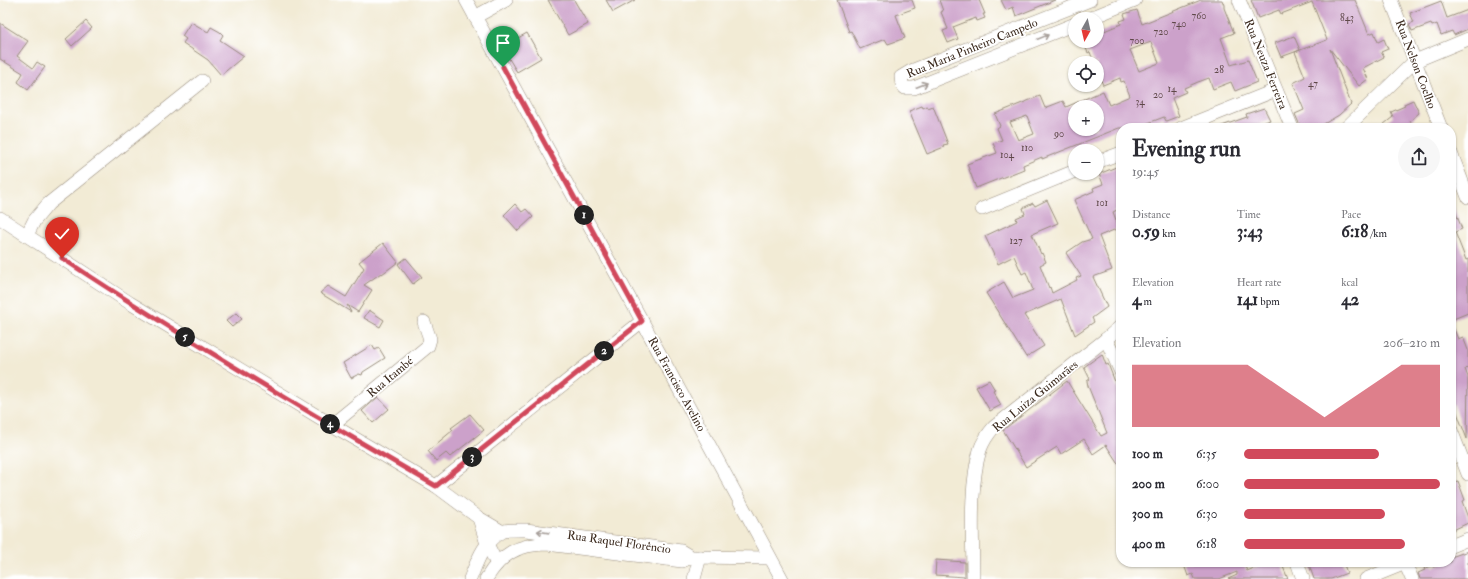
<!DOCTYPE html>
<meta charset="utf-8">
<style>
body{margin:0;font-family:"IM FELL Double Pica",serif;background:#f7f7f7;color:#2b2b33;height:100vh;display:flex;flex-direction:column;font-size:15px;white-space:nowrap}
*{box-sizing:border-box;margin:0}
p{font-size:13px;color:#7c7c81}
.icon{flex:none;width:22px;height:22px;fill:none;stroke:currentColor;stroke-width:2;stroke-linecap:round;stroke-linejoin:round}
.map{position:relative;flex:1;overflow:hidden}
.drawer{position:absolute;left:1116px;top:123px;width:340px;height:444px;display:flex;flex-direction:column;background:#fff;border-radius:16px;box-shadow:0 1px 3px #0004}
.drawer>*{flex:none}
.needle{width:26px;rotate:188deg}
.controls{position:absolute;left:1068px;top:12px;display:grid;gap:8px}
.controls a{display:grid;place-items:center;width:36px;height:36px;border-radius:50%;background:#fff;box-shadow:0 1px 3px #0004;font-size:20px}
.pin{position:absolute;display:grid;place-items:center;width:34px;height:34px;color:#fff;margin:-41px -17px;border-radius:50% 50% 50% 0;rotate:-45deg;box-shadow:0 0 4px #0007}
.pin .icon{rotate:45deg}
.km{position:absolute;width:20px;height:20px;margin:-10px;border-radius:50%;background:#222;color:#fff;font-size:11px;line-height:20px;text-align:center}
.round{display:grid;place-items:center;flex:none;width:42px;height:42px;border-radius:21px;background:#f7f7f7}
.summary{display:flex;align-items:center;justify-content:space-between;height:68px;padding:0 16px}
h1{font-size:22px;font-weight:800;line-height:30px}
.metrics{display:grid;grid-template-columns:repeat(3,1fr);gap:6px;height:68px;padding:4px 16px}
.metrics div{display:grid;align-content:center}
.metrics b{font-size:17px;font-weight:800}
.metrics small{font-size:11px;font-weight:400}
.metrics p{font-size:11px}
.chart{height:112px;padding:8px 16px}
.chart p{display:flex;justify-content:space-between}
.chart svg{width:100%;height:72px;margin-top:4px;fill:#d1495b;opacity:.7}
ul{padding:0 16px;list-style:none;font-size:13px}
li{display:grid;grid-template-columns:64px 48px 1fr;align-items:center;height:30px}
li i{height:10px;border-radius:5px;background:#d1495b}
.map>svg:first-child{display:block}
</style>
<div class="map">
<svg width="1468" height="579" viewBox="0 0 1468 579">
<rect width="100%" height="100%" fill="#fff"/>
<filter id="ink" filterUnits="userSpaceOnUse"><feTurbulence type="fractalNoise" baseFrequency=".025" numOctaves="2"/><feDisplacementMap in="SourceGraphic" scale="8" xChannelSelector="R" yChannelSelector="G"/><feConvolveMatrix kernelMatrix="1 2 1 2 8 2 1 2 1" color-interpolation-filters="sRGB"/></filter>
<filter id="wash" filterUnits="userSpaceOnUse"><feTurbulence type="fractalNoise" baseFrequency=".012" numOctaves="4" result="noise"/><feDisplacementMap in="SourceGraphic" scale="16" xChannelSelector="R" yChannelSelector="G"/><feGaussianBlur stdDeviation="0.9" result="paint"/><feColorMatrix in="noise" values="0 0 0 0 0 0 0 0 0 0 0 0 0 0 0 0 0 1.4 0 .05"/><feComposite in="paint" operator="in"/></filter>
<g filter="url(#wash)">
<rect width="100%" height="100%" fill="#f2ebd5"/>
<g id="blocks">
<g fill="#cca1ca" fill-rule="evenodd">
<path d="M 548,0 L 574,0 L 588,24 L 568,35 Z"/>
<path d="M 606,0 L 635,0 L 613,12 Z"/>
<path d="M 837,0 L 912,0 L 915,8 L 896,15 L 905,38 L 888,44 L 885,39 L 860,49 L 851,31 L 849,32 Z"/>
<path d="M 939,0 L 979,0 L 985,14 L 983,14 L 985,18 L 977,21 L 976,18 L 953,27 L 958,39 L 948,43 L 943,31 L 948,29 L 941,12 L 943,11 Z"/>
<path d="M 1001,0 L 1055,0 L 1016,16 L 1013,7 L 1006,10 Z"/>
<path d="M 1201,0 L 1222,0 L 1224,5 L 1224,8 L 1234,33 L 1221,38 L 1231,65 L 1248,60 L 1257,82 L 1235,91 L 1231,82 L 1213,89 L 1209,78 L 1198,82 L 1184,88 L 1186,92 L 1172,98 L 1179,116 L 1166,121 L 1164,117 L 1135,128 L 1119,128 L 1042,159 L 1042,157 L 1023,165 L 1024,169 L 976,188 L 967,164 L 997,153 L 993,143 L 1002,140 L 997,128 L 1000,126 L 995,114 L 1040,96 L 1045,108 L 1063,101 L 1066,107 L 1103,91 L 1109,105 L 1130,96 L 1124,81 L 1121,82 L 1120,78 L 1103,85 L 1097,71 L 1097,63 L 1094,63 L 1090,52 L 1088,53 L 1083,41 L 1097,41 L 1097,34 L 1121,24 L 1120,21 L 1126,19 L 1124,14 L 1137,10 L 1142,24 ZM 1151,42 L 1159,63 L 1139,71 L 1130,50 ZM 1075,107 L 1097,107 L 1097,129 L 1075,129 ZM 1027,116 L 1034,134 L 1018,140 L 1010,122 Z"/>
<path d="M 1251,0 L 1355,0 L 1369,34 L 1374,32 L 1378,42 L 1384,39 L 1388,49 L 1381,52 L 1384,57 L 1363,68 L 1368,79 L 1359,86 L 1330,49 L 1351,104 L 1339,115 L 1317,128 L 1301,128 L 1295,114 L 1304,110 L 1293,83 L 1305,77 L 1295,52 L 1327,40 L 1312,2 L 1281,14 L 1279,10 L 1258,18 Z"/>
<path d="M 1441,1 L 1447,18 L 1468,10 L 1468,29 L 1454,35 L 1452,31 L 1441,35 L 1437,24 L 1432,26 L 1431,24 L 1412,31 L 1409,24 L 1414,22 L 1410,13 Z"/>
<path d="M 86,21 L 92,28 L 72,46 L 66,39 Z"/>
<path d="M 191,22 L 208,32 L 211,27 L 220,32 L 223,35 L 220,40 L 244,56 L 221,75 L 208,60 L 183,43 L 186,39 L 182,36 Z"/>
<path d="M 0,23 L 28,41 L 17,56 L 33,68 L 37,62 L 45,67 L 28,90 L 18,82 L 23,73 L 0,59 Z"/>
<path d="M 527,33 L 541,58 L 517,72 L 502,47 Z"/>
<path d="M 1294,36 L 1300,50 L 1281,57 L 1275,43 Z"/>
<path d="M 1413,100 L 1419,113 L 1410,121 L 1414,128 L 1379,128 L 1393,117 L 1391,112 L 1405,106 L 1404,104 Z"/>
<path d="M 922,106 L 923,108 L 927,106 L 928,108 L 933,106 L 948,144 L 943,145 L 944,147 L 927,154 L 909,111 Z"/>
<path d="M 1264,108 L 1270,120 L 1250,128 L 1219,128 L 1219,127 L 1247,117 L 1246,114 Z"/>
<path d="M 1121,165 L 1121,208 L 1113,212 L 1119,228 L 1099,236 L 1112,270 L 1093,277 L 1107,307 L 1092,318 L 1094,322 L 1075,335 L 1061,299 L 1024,315 L 1044,346 L 1026,357 L 986,293 L 1004,282 L 1013,298 L 1033,290 L 1026,272 L 1022,274 L 1014,256 L 998,264 L 985,236 L 1017,221 L 1016,218 L 1025,214 L 1023,208 L 1033,203 L 1035,206 L 1047,200 L 1058,223 L 1032,234 L 1041,254 L 1042,253 L 1046,262 L 1040,265 L 1049,288 L 1050,287 L 1052,293 L 1077,280 L 1076,278 L 1081,276 L 1066,253 L 1082,242 L 1092,239 L 1074,200 L 1094,191 L 1093,188 L 1103,184 L 1099,174 Z"/>
<path d="M 1452,203 L 1462,229 L 1455,232 L 1466,260 L 1468,259 L 1468,313 L 1451,320 Z"/>
<path d="M 515,204 L 522,212 L 526,209 L 533,217 L 518,231 L 504,215 Z"/>
<path d="M 383,243 L 398,262 L 382,274 L 381,273 L 364,285 L 372,290 L 358,312 L 347,305 L 351,312 L 320,293 L 328,286 L 346,297 L 364,268 L 359,262 Z"/>
<path d="M 406,258 L 422,277 L 413,284 L 398,264 Z"/>
<path d="M 369,310 L 384,320 L 380,327 L 364,318 Z"/>
<path d="M 236,313 L 242,319 L 232,327 L 226,321 Z"/>
<path d="M 1451,322 L 1458,339 L 1463,337 L 1468,350 L 1468,368 L 1465,369 L 1468,377 L 1467,439 L 1454,405 L 1451,406 Z"/>
<path d="M 372,345 L 375,350 L 379,348 L 385,358 L 363,372 L 362,375 L 359,374 L 351,378 L 343,363 Z"/>
<path d="M 1102,354 L 1106,365 L 1108,364 L 1121,397 L 1121,468 L 1106,445 L 1093,454 L 1084,439 L 1061,454 L 1057,447 L 1026,467 L 1003,430 L 1067,381 L 1101,436 L 1107,433 L 1088,386 L 1087,381 L 1090,379 L 1084,367 Z"/>
<path d="M 989,380 L 995,390 L 993,391 L 1001,405 L 990,411 L 976,387 Z"/>
<path d="M 378,397 L 389,409 L 373,423 L 362,411 Z"/>
<path d="M 470,414 L 484,430 L 450,457 L 446,453 L 436,461 L 428,451 L 453,430 L 451,428 Z"/>
<path d="M 1458,481 L 1465,500 L 1462,501 L 1468,518 L 1468,523 L 1451,531 L 1451,483 Z"/>
<path d="M 1468,551 L 1468,579 L 1420,579 L 1418,573 L 1425,570 L 1424,568 L 1433,565 L 1433,567 L 1446,562 L 1451,562 L 1451,557 Z"/>
<path d="M 936,560 L 965,562 L 965,577 L 935,575 Z"/>
<path d="M 1183,562 L 1243,562 L 1247,571 L 1269,562 L 1281,562 L 1288,579 L 1228,579 L 1237,575 L 1237,572 L 1219,579 L 1195,579 L 1193,574 L 1188,576 Z"/>
<path d="M 1308,562 L 1343,562 L 1347,573 L 1331,579 L 1314,579 Z"/>
</g>
</g>
</g>
<g filter="url(#ink)">
<use href="#blocks" fill-opacity="0" stroke="#968a7a" stroke-width="1"/>
<g fill="none" stroke-linecap="round" stroke-linejoin="round">
<g stroke="#968a7a" stroke-width="14">
<g id="minor">
<path d="M 466,0 L 642,321 L 782,579"/>
<path d="M 1239,0 L 1292,128"/>
<path d="M 1391,0 L 1441,128"/>
<path d="M 475,17 L 506,0"/>
<path d="M 1088,19 L 1135,0"/>
<path d="M 1075,24 L 914,88 L 905,88 L 902,85 L 901,77 L 911,71 L 1090,0"/>
<path d="M 1181,128 L 1276,90"/>
<path d="M 1346,128 L 1415,61 L 1468,39"/>
<path d="M 1451,153 L 1468,197"/>
<path d="M 1097,162 L 1121,153"/>
<path d="M 982,209 L 1075,171"/>
<path d="M 0,218 L 130,303 L 332,425 L 436,486 L 479,518 L 501,531"/>
<path d="M 27,235 L 34,221 L 48,204 L 202,81"/>
<path d="M 1106,339 L 1121,372"/>
<path d="M 332,425 L 428,346 L 430,339 L 424,322"/>
<path d="M 1451,430 L 1468,474"/>
<path d="M 436,486 L 642,321"/>
<path d="M 479,518 L 487,544 L 497,564"/>
<path d="M 1451,546 L 1468,539"/>
<path d="M 1297,562 L 1303,579"/>
<path d="M 1405,563 L 1412,579"/>
<path d="M 470,579 C 477,562 483,542 501,532 C 507,529 518,530 526,530 L 681,551 L 691,557"/>
<path d="M 486,579 C 501,554 518,544 547,544 L 682,561 L 691,557 L 770,558"/>
<path d="M 694,579 L 700,557"/>
<path d="M 973,579 C 973,540 969,487 980,450 C 983,441 988,434 994,427 L 1106,339 L 1121,326"/>
<path d="M 1366,579 L 1408,562"/>
</g>
</g>
<use href="#minor" stroke="#fff" stroke-width="13"/>
</g>
<defs><path id="oneway-shaft" d="M-6 0H5M1.5-3L5.5 0L1.5 3" fill="none" stroke-width="1.6" stroke-linecap="round" stroke-linejoin="round"/></defs>
<g stroke="#a79f9a">
<use href="#oneway-shaft" transform="translate(1043 37) rotate(-22)"/>
<use href="#oneway-shaft" transform="translate(922 85) rotate(-21)"/>
<use href="#oneway-shaft" transform="translate(543 532) rotate(-172)"/>
</g>
</g>
<g fill="none" stroke-linecap="round" stroke-linejoin="round" filter="url(#ink)">
<g stroke="#fff" stroke-width="8">
<path id="route" d="M 62,258 C 183,338 309,413 436,486 L 642,321 L 503,67"/>
</g>
<use href="#route" stroke="#d1495b" stroke-width="5"/>
</g>
<g text-anchor="middle" stroke-width="3.5" stroke-linejoin="round" paint-order="stroke">
<g font-size="10" fill="#5f4849">
<text x="1199" y="19">760</text>
<text x="1347" y="21">843</text>
<text x="1179" y="27">740</text>
<text x="1161" y="35">720</text>
<text x="1137" y="44">700</text>
<text x="1219" y="73">28</text>
<text x="1313" y="87">47</text>
<text x="1172" y="92">14</text>
<text x="1158" y="98">20</text>
<text x="1140" y="105">34</text>
<text x="1059" y="137">90</text>
<text x="1027" y="151">110</text>
<text x="1007" y="158">104</text>
<text x="1102" y="206">101</text>
<text x="1016" y="244">127</text>
</g>
<g font-size="12" fill="#3b2a1e" stroke="#fff">
<text transform="translate(972 48) rotate(-22)" y="4">Rua Maria Pinheiro Campelo</text>
<text transform="translate(1266 64) rotate(68)" y="4">Rua Neuza Ferreira</text>
<text transform="translate(1416 64) rotate(69)" y="4">Rua Nelson Coelho</text>
<text transform="translate(390 377) rotate(-40)" y="4">Rua Itambé</text>
<text transform="translate(677 384) rotate(61)" y="4">Rua Francisco Avelino</text>
<text transform="translate(1035 396) rotate(-39)" y="4">Rua Luiza Guimarães</text>
<text transform="translate(619 542) rotate(8)" y="4">Rua Raquel Florêncio</text>
</g>
</g>
</svg>
<div class="controls">
<a><svg class="needle" viewBox="-14 -14 28 28"><path d="M0-13l5 13h-10z" fill="#e53935"/><path d="M0 13l5-13h-10z" fill="#7c7c81"/></svg></a>
<a><svg class="icon" aria-label="locate" viewBox="0 0 24 24"><circle cx="12" cy="12" r="6"/><path d="M12 2v4M12 18v4M2 12h4M18 12h4"/></svg></a>
<a>+</a>
<a>−</a>
</div>
<div class="pin" style="left:503px;top:67px;background:#1e9e55"><svg class="icon" aria-label="arrive" viewBox="0 0 24 24"><path d="M6 21V4h12l-3 4 3 4H6"/></svg></div>
<div class="pin" style="left:62px;top:258px;background:#d93025"><svg class="icon" aria-label="check" viewBox="0 0 24 24"><path d="M5 12l5 5 9-10"/></svg></div>
<b class="km" style="left:584px;top:215px">1</b>
<b class="km" style="left:604px;top:351px">2</b>
<b class="km" style="left:472px;top:457px">3</b>
<b class="km" style="left:330px;top:424px">4</b>
<b class="km" style="left:185px;top:337px">5</b>
<section class="drawer">
<div class="summary"><div><h1>Evening run</h1><p>19:45</p></div><a class="round"><svg class="icon" aria-label="share" viewBox="0 0 24 24"><path d="M12 15V3M7 8l5-5 5 5M5 13v7h14v-7"/></svg></a></div>
<div class="metrics">
<div><p>Distance</p><b>0.59<small> km</small></b></div>
<div><p>Time</p><b>3:43</b></div>
<div><p>Pace</p><b>6:18<small> /km</small></b></div>
</div>
<div class="metrics">
<div><p>Elevation</p><b>4<small> m</small></b></div>
<div><p>Heart rate</p><b>141<small> bpm</small></b></div>
<div><p>kcal</p><b>42</b></div>
</div>
<div class="chart"><p><span>Elevation</span>206–210 m</p>
<svg viewBox="0 0 160 44" preserveAspectRatio="none"><path d="M0 44V6L10 6L20 6L30 6L40 6L50 6L60 6L70 14L80 22L90 30L100 38L110 30L120 22L130 14L140 6L150 6L160 6V44z"/></svg>
</div>
<ul>
<li><b>100 m</b>6:35<i style="width:69%"></i></li>
<li><b>200 m</b>6:00<i style="width:100%"></i></li>
<li><b>300 m</b>6:30<i style="width:72%"></i></li>
<li><b>400 m</b>6:18<i style="width:82%"></i></li>
</ul>
</section>
</div>
